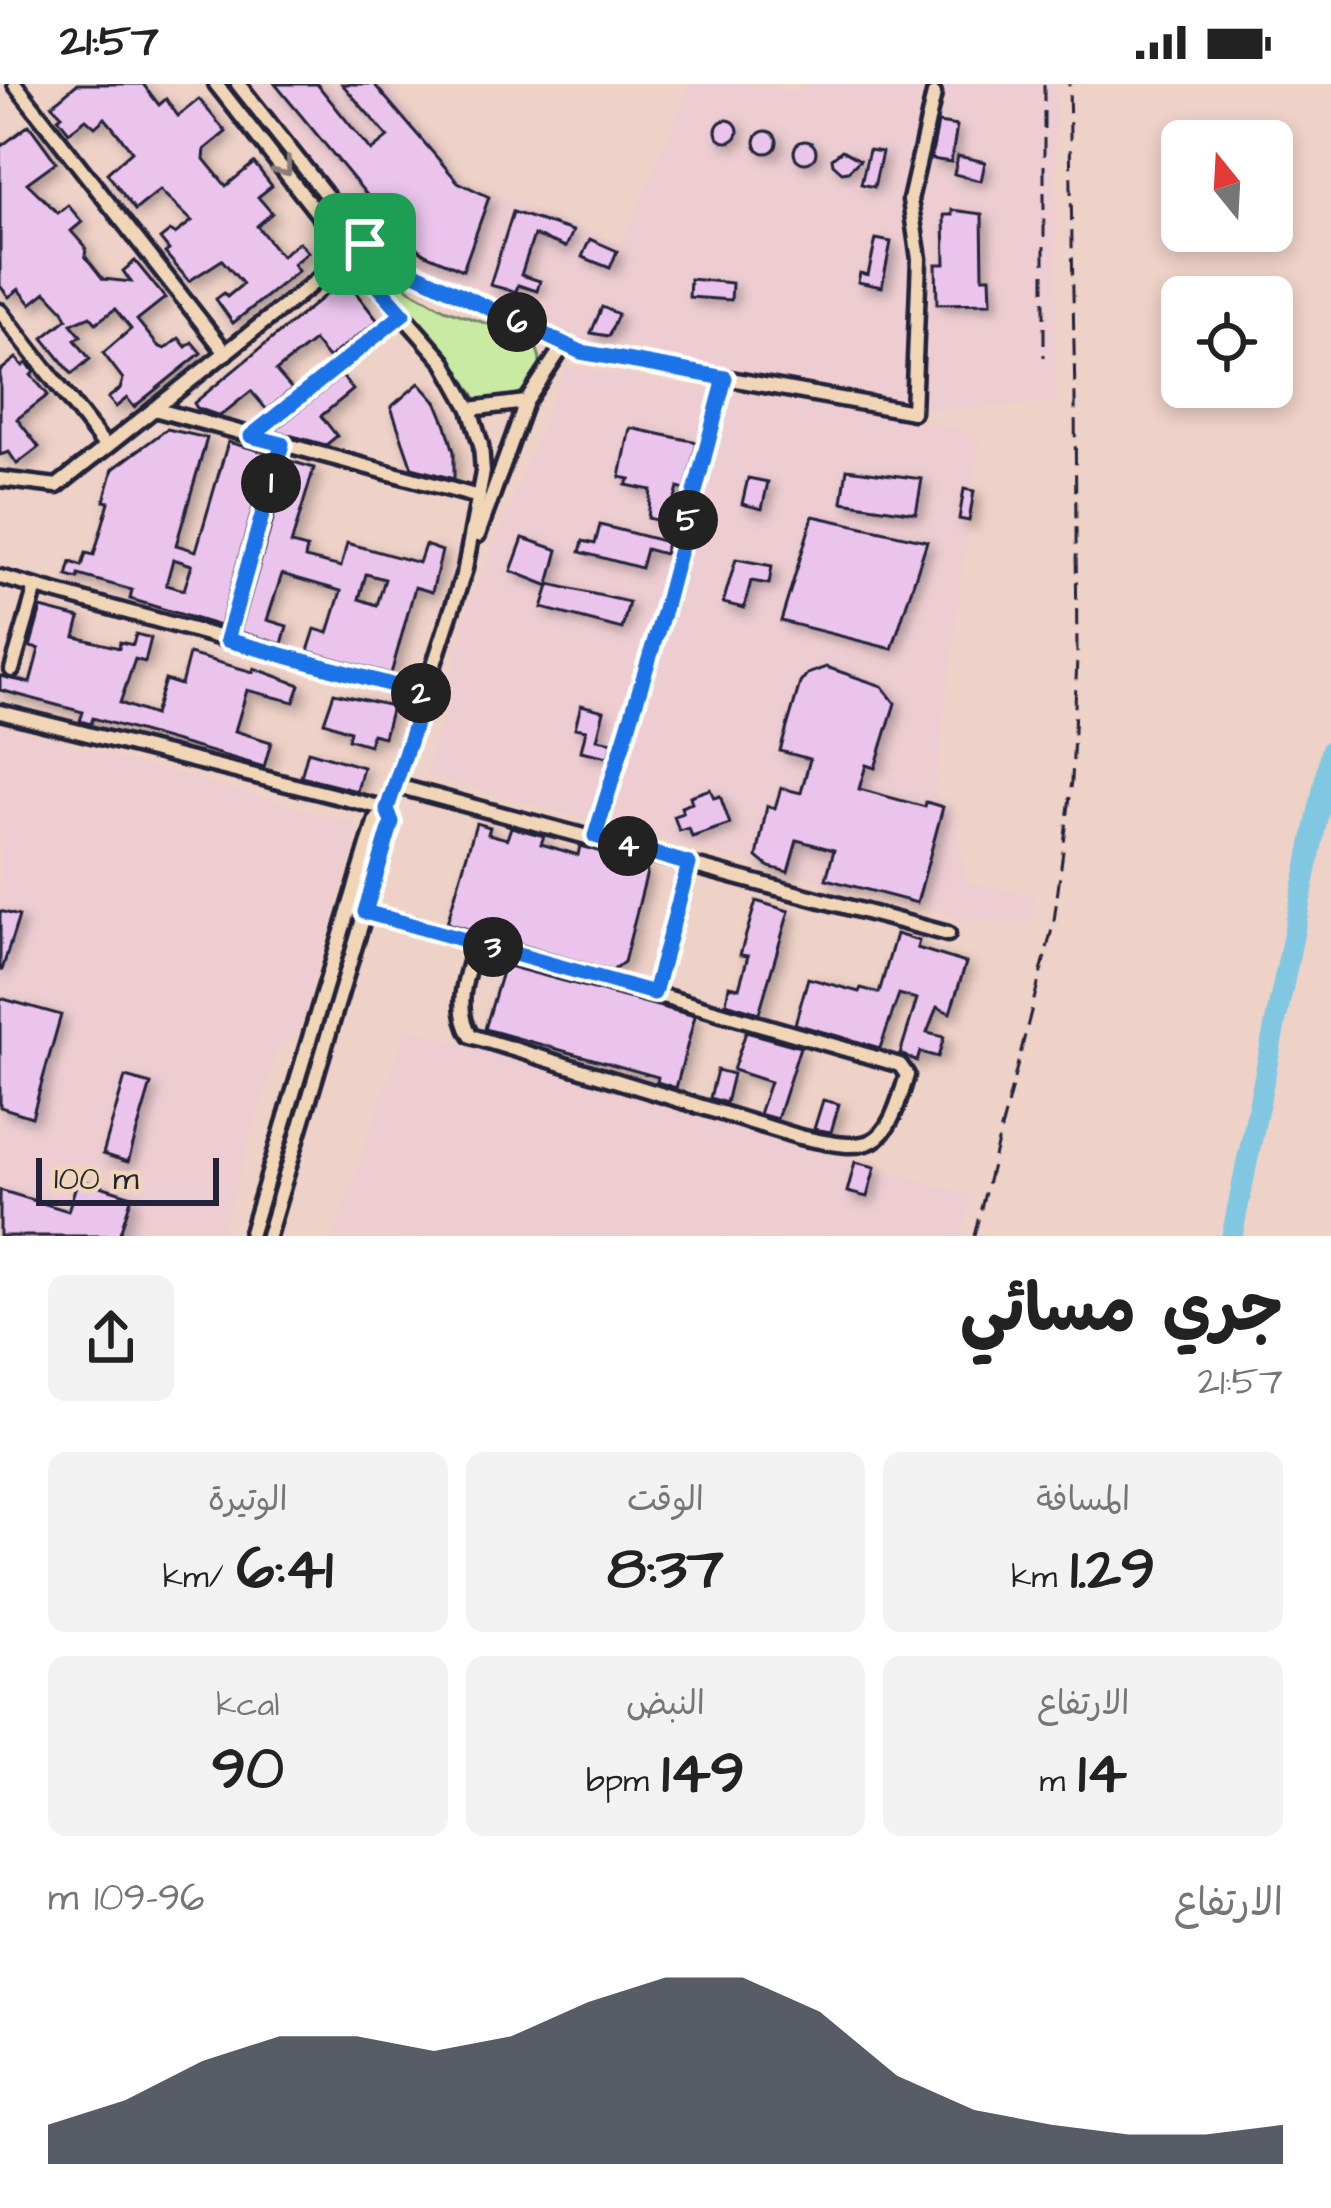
<!DOCTYPE html>
<html lang="ar">
<meta charset="utf-8">
<style>
body{margin:0;font-family:"Architects Daughter","Playpen Sans Arabic",sans-serif;background:#f2f2f2;color:#222;direction:rtl;height:100vh;display:flex;flex-direction:column;font-size:45px;white-space:nowrap}
*{box-sizing:border-box;margin:0}
p{font-size:39px;color:#767676}
.icon{flex:none;width:66px;height:66px;fill:none;stroke:currentColor;stroke-width:2;stroke-linecap:round;stroke-linejoin:round}
.map{position:relative;height:1152px;overflow:hidden;direction:ltr}
.panel{display:flex;flex-direction:column;background:#fff;flex:1}
.panel>*{flex:none}
.needle{width:78px;rotate:342deg}
.fabs{position:absolute;left:1161px;top:36px;display:grid;gap:24px}
.fabs a{display:grid;place-items:center;width:132px;height:132px;border-radius:18px;background:#fff;box-shadow:0 6px 18px #0003;font-size:60px}
.scale{position:absolute;left:36px;bottom:30px;width:183px;box-sizing:border-box;padding-left:12px;border:6px solid #22223b;border-top:0;font-size:33px;line-height:42px;white-space:nowrap;color:#22223b;-webkit-text-stroke:9px #f0d6b7;paint-order:stroke}
.pin{position:absolute;display:grid;place-items:center;width:102px;height:102px;color:#fff;margin:-51px;border-radius:24px;box-shadow:0 6px 18px #0006}
.km{position:absolute;width:60px;height:60px;margin:-30px;border-radius:50%;background:#222;color:#fff;font-size:33px;line-height:60px;text-align:center}
.round{display:grid;place-items:center;flex:none;width:126px;height:126px;border-radius:18px;background:#f2f2f2}
.headline{display:flex;align-items:center;justify-content:space-between;height:204px;padding:0 48px}
h1{font-size:66px;font-weight:700;line-height:90px}
.figures{display:grid;grid-template-columns:repeat(3,1fr);gap:18px;height:204px;padding:12px 48px}
.figures div{display:grid;align-content:center;border-radius:18px;background:#f2f2f2;text-align:center}
.figures b{font-size:60px;font-weight:700}
.figures small{font-size:33px;font-weight:400}
.figures p{font-size:33px}
.chart{height:336px;padding:24px 48px}
.chart p{display:flex;justify-content:space-between}
.chart svg{width:100%;height:216px;margin-top:12px;fill:#111827;opacity:.7}
.status{display:flex;justify-content:space-between;align-items:center;height:84px;padding:0 60px;background:#fff;direction:ltr}
.status svg{height:33px;fill:currentColor}
.map>svg:first-child{display:block}
</style>
<div class="status"><b>21:57</b><svg viewBox="0 0 49 12"><path d="M0 12V9h3v3zM5 12V6h3v6zM10 12V3h3v9zM15 12V0h3v12zM26 1h20v11H26zM47 4h2v5h-2z"/></svg></div>
<div class="map">
<svg width="1331" height="1152" viewBox="0 0 1331 1152">
<defs>
<filter id="shadow"><feDropShadow dx="5.5" dy="5.5" stdDeviation="6" flood-color="#0004"/></filter>
</defs>
<rect width="100%" height="100%" fill="#eed1c7"/>
<filter id="ink" filterUnits="userSpaceOnUse"><feTurbulence type="fractalNoise" baseFrequency=".00833" numOctaves="2"/><feDisplacementMap in="SourceGraphic" scale="24" xChannelSelector="R" yChannelSelector="G"/><feConvolveMatrix kernelMatrix="1 2 1 2 8 2 1 2 1" color-interpolation-filters="sRGB"/></filter>
<g filter="url(#ink)">
<g fill="#edcdd2">
<path d="M 243,0 L 385,0 L 464,100 L 621,161 L 691,0 L 750,0 L 801,10 L 804,0 L 1055,0 L 1057,319 L 937,325 L 584,259 L 384,174 Z"/>
<path d="M 566,283 L 958,344 L 979,355 L 934,707 L 943,722 L 952,723 L 967,798 L 1035,812 L 1030,839 L 962,836 L 917,819 L 878,813 L 427,692 L 469,521 Z"/>
<path d="M 0,641 L 359,741 L 298,951 L 279,960 L 220,1152 L 0,1152 Z"/>
<path d="M 407,944 L 971,1112 L 961,1152 L 333,1152 Z"/>
</g>
<path fill="#c8eaa2" stroke="#75866e" stroke-width="3" d="M 367,170 L 410,206 L 444,225 L 531,255 C 560,295 514,324 476,314 L 451,275 L 361,174 Z"/>
<g fill="none" stroke-linecap="round" stroke-linejoin="round">
<path stroke="#81c7e2" stroke-width="21" d="M 1232,1152 L 1331,666"/>
</g>
<g fill="#ebc4ed" stroke="#22223b" stroke-width="3" fill-rule="evenodd" filter="url(#shadow)">
<path d="M 77,0 L 143,0 L 159,21 L 166,15 L 178,32 L 199,15 L 226,48 L 205,65 L 204,75 L 226,102 L 254,79 L 272,102 L 258,113 L 272,129 L 257,142 L 281,172 L 299,158 L 308,168 L 293,180 L 298,187 L 233,239 L 216,215 L 224,209 L 227,213 L 243,200 L 222,176 L 189,197 L 165,169 L 169,166 L 160,155 L 170,147 L 175,150 L 192,137 L 160,106 L 135,126 L 107,89 L 132,67 L 105,34 L 95,43 L 86,35 L 69,48 L 58,34 L 62,31 L 52,21 Z"/>
<path d="M 275,0 L 317,0 L 371,67 L 388,53 L 342,0 L 374,0 L 458,98 L 489,113 L 463,186 L 425,170 L 400,151 Z"/>
<circle cx="727" cy="47" r="11"/>
<path d="M 938,39 L 957,42 L 951,78 L 931,75 Z"/>
<path d="M 29,41 L 56,78 L 27,99 L 58,129 L 68,121 L 82,138 L 71,147 L 86,164 L 85,172 L 103,195 L 131,198 L 123,187 L 135,177 L 165,214 L 137,236 L 158,262 L 165,265 L 179,254 L 186,263 L 192,258 L 201,269 L 134,323 L 127,314 L 116,323 L 108,314 L 120,305 L 123,295 L 103,269 L 131,245 L 115,225 L 96,239 L 90,232 L 71,240 L 81,252 L 75,256 L 90,275 L 72,290 L 43,254 L 67,235 L 63,226 L 46,208 L 31,220 L 19,205 L 9,213 L 0,202 L 0,63 Z"/>
<circle cx="766" cy="58" r="11"/>
<circle cx="805" cy="68" r="11"/>
<path d="M 842,66 L 860,76 L 848,87 L 842,88 L 833,80 L 832,74 Z"/>
<path d="M 869,66 L 882,68 L 874,103 L 861,100 Z"/>
<path d="M 958,72 L 985,78 L 981,97 L 954,90 Z"/>
<path d="M 952,126 L 982,130 L 983,193 L 990,193 L 991,219 L 937,220 L 936,180 L 945,180 L 944,131 L 952,131 Z"/>
<path d="M 513,128 L 573,147 L 566,163 L 534,151 L 521,191 L 540,197 L 537,207 L 518,201 L 516,208 L 490,201 Z"/>
<path d="M 590,155 L 617,167 L 610,184 L 582,173 Z"/>
<path d="M 876,155 L 891,158 L 882,203 L 858,198 L 860,189 L 868,191 Z"/>
<path d="M 345,195 L 378,237 L 328,274 L 314,257 L 287,278 L 276,287 L 292,305 L 267,326 L 251,307 L 220,332 L 197,324 L 194,319 Z"/>
<path d="M 690,195 L 732,199 L 731,216 L 689,213 Z"/>
<path d="M 602,223 L 618,230 L 609,252 L 591,249 Z"/>
<path d="M 16,274 L 23,282 L 27,279 L 34,288 L 31,291 L 48,311 L 17,335 L 39,363 L 17,380 L 9,368 L 0,371 L 0,287 Z"/>
<path d="M 342,292 L 353,306 L 321,332 L 337,352 L 326,361 L 274,347 Z"/>
<path d="M 419,299 L 437,319 L 446,341 L 454,368 L 454,395 L 412,384 L 391,323 Z"/>
<path d="M 630,344 L 697,358 L 685,406 L 678,404 L 668,439 L 648,434 L 651,406 L 626,401 L 630,395 L 620,393 Z"/>
<path d="M 167,345 L 207,354 L 176,461 L 196,467 L 228,358 L 268,369 L 220,542 L 130,515 L 132,506 L 79,491 L 78,495 L 67,492 L 71,478 L 82,482 L 86,469 L 94,471 L 109,418 L 104,417 L 113,385 ZM 173,475 L 192,481 L 184,506 L 166,501 Z"/>
<path d="M 290,377 L 314,384 L 291,460 L 307,464 L 305,474 L 341,483 L 347,459 L 419,479 L 425,461 L 442,467 L 432,508 L 415,503 L 391,590 L 308,567 L 315,545 L 328,549 L 341,507 L 282,490 L 267,536 L 287,542 L 282,560 L 240,548 ZM 366,490 L 385,495 L 377,521 L 359,515 Z"/>
<path d="M 847,385 L 922,395 L 916,429 L 842,418 Z"/>
<path d="M 748,394 L 768,398 L 762,425 L 742,420 Z"/>
<path d="M 964,405 L 974,407 L 969,437 L 959,435 Z"/>
<path d="M 813,432 L 927,457 L 892,565 L 781,537 Z"/>
<path d="M 600,441 L 667,458 L 664,470 L 646,465 L 641,484 L 580,468 L 583,457 L 595,460 Z"/>
<path d="M 523,454 L 558,466 L 549,500 L 629,518 L 622,545 L 542,524 L 549,502 L 511,487 Z"/>
<path d="M 736,475 L 772,482 L 769,500 L 751,497 L 744,524 L 723,519 Z"/>
<path d="M 41,524 L 80,534 L 75,553 L 119,564 L 120,558 L 133,561 L 136,550 L 151,554 L 145,578 L 135,575 L 120,619 L 154,631 L 165,596 L 181,601 L 189,570 L 253,588 L 254,584 L 300,601 L 294,618 L 247,606 L 235,647 L 271,658 L 264,683 L 93,634 L 91,640 L 80,637 L 83,628 L 0,606 L 0,592 L 30,599 L 39,565 L 30,563 Z"/>
<path d="M 826,583 L 882,602 L 895,619 L 875,684 L 866,681 L 859,705 L 925,723 L 926,718 L 943,723 L 917,819 L 826,795 L 834,766 L 797,756 L 788,788 L 769,783 L 757,773 L 767,722 L 775,724 L 781,704 L 801,709 L 810,675 L 780,667 L 800,599 L 807,590 Z"/>
<path d="M 334,609 L 392,622 L 384,653 L 372,650 L 369,661 L 348,655 L 350,647 L 324,638 Z"/>
<path d="M 581,621 L 604,627 L 597,655 L 613,658 L 608,673 L 581,667 L 586,646 L 575,644 Z"/>
<path d="M 308,667 L 363,683 L 357,707 L 301,693 Z"/>
<path d="M 710,705 L 714,714 L 720,712 L 730,740 L 692,753 L 689,744 L 679,747 L 674,732 L 683,729 L 681,723 L 692,719 L 690,712 Z"/>
<path d="M 476,739 L 490,743 L 488,750 L 507,755 L 511,743 L 544,752 L 541,760 L 578,771 L 580,762 L 643,780 L 647,788 L 624,878 L 612,887 L 447,839 Z"/>
<path d="M 756,817 L 789,827 L 759,929 L 726,919 L 729,902 L 739,904 L 748,872 L 740,871 Z"/>
<path d="M 0,827 L 19,832 L 2,886 L 0,885 Z"/>
<path d="M 896,850 L 919,857 L 917,864 L 966,879 L 950,929 L 937,923 L 927,949 L 944,953 L 938,973 L 920,968 L 917,977 L 900,970 L 917,915 L 899,910 L 880,964 L 795,940 L 808,894 L 859,908 L 861,904 L 879,909 Z"/>
<path d="M 504,881 L 695,932 L 676,1004 L 657,998 L 658,993 L 485,945 Z"/>
<path d="M 0,914 L 61,931 L 32,1033 L 0,1023 Z"/>
<path d="M 746,948 L 800,963 L 777,1035 L 759,1030 L 770,998 L 733,986 Z"/>
<path d="M 717,986 L 733,990 L 726,1019 L 710,1014 Z"/>
<path d="M 125,993 L 151,1000 L 128,1078 L 103,1070 Z"/>
<path d="M 823,1016 L 839,1020 L 831,1048 L 814,1045 Z"/>
<path d="M 855,1078 L 875,1083 L 867,1113 L 847,1108 Z"/>
<path d="M 78,1095 L 132,1112 L 119,1152 L 0,1152 L 0,1106 L 68,1127 Z"/>
</g>
<g fill="none" stroke-linecap="round" stroke-linejoin="round">
<g stroke="#22223b" stroke-width="21">
<g id="minor">
<path d="M 15,0 L 226,269"/>
<path d="M 216,0 L 350,171 L 444,278 L 470,325 L 481,361 L 483,388 L 465,485 L 387,725 L 392,738 L 268,1152"/>
<path d="M 238,0 L 356,149 L 396,180 L 581,268 L 913,328 L 919,175 L 910,116 L 934,10"/>
<path d="M 0,227 L 106,363"/>
<path d="M 154,325 L 479,413"/>
<path d="M 470,325 L 526,318"/>
<path d="M 251,352 L 403,230"/>
<path d="M 0,395 L 57,402 L 354,167"/>
<path d="M 478,451 L 526,318 L 565,259"/>
<path d="M 0,493 L 425,610"/>
<path d="M 227,556 L 282,360"/>
<path d="M 12,586 L 36,503"/>
<path d="M 0,628 L 387,725 L 376,735 L 250,1152"/>
<path d="M 397,702 L 948,850"/>
<path d="M 595,752 L 664,527 L 725,294"/>
<path d="M 365,828 C 544,877 722,929 900,981 L 907,991 C 885,1067 873,1069 800,1053 L 471,952 C 453,922 467,889 476,858"/>
<path d="M 654,909 L 689,780"/>
</g>
</g>
<use href="#minor" stroke="#f0d6b7" stroke-width="12"/>
<g stroke="#22223b" stroke-width="3" stroke-dasharray="18 9" stroke-linecap="butt">
<path d="M 1044,0 L 1044,273"/>
<path d="M 974,1152 L 1054,837 L 1072,697 L 1077,573 L 1075,314 L 1069,0"/>
</g>
</g>
<defs><path id="oneway-chevron" d="M-2-3.5L2.5 0L-2 3.5" fill="none" stroke-width="1.6" stroke-linecap="round" stroke-linejoin="round" transform="scale(3)"/></defs>
<use stroke="#897c79" href="#oneway-chevron" transform="translate(284 84) rotate(51)"/>
</g>
<g fill="none" stroke-linecap="round" stroke-linejoin="round" filter="url(#ink)">
<g stroke="#fff" stroke-width="24">
<path id="route" d="M 365,160 L 396,180 L 581,268 L 725,294 L 664,526 L 595,752 L 689,780 L 654,909 L 365,828 L 392,738 L 387,725 L 425,610 L 227,556 L 282,360 L 251,352 L 403,230 L 350,170 Z"/>
</g>
<use href="#route" stroke="#1a73e8" stroke-width="15"/>
</g>
</svg>
<div class="fabs">
<a><svg class="needle" viewBox="-14 -14 28 28"><path d="M0-13l5 13h-10z" fill="#e53935"/><path d="M0 13l5-13h-10z" fill="#767676"/></svg></a>
<a><svg class="icon" aria-label="locate" viewBox="0 0 24 24"><circle cx="12" cy="12" r="6"/><path d="M12 2v4M12 18v4M2 12h4M18 12h4"/></svg></a>
</div>
<div class="scale">100 m</div>
<div class="pin" style="left:365px;top:160px;background:#1e9e55"><svg class="icon" aria-label="arrive" viewBox="0 0 24 24"><path d="M6 21V4h12l-3 4 3 4H6"/></svg></div>
<b class="km" style="left:271px;top:399px">1</b>
<b class="km" style="left:421px;top:609px">2</b>
<b class="km" style="left:493px;top:863px">3</b>
<b class="km" style="left:628px;top:762px">4</b>
<b class="km" style="left:688px;top:436px">5</b>
<b class="km" style="left:517px;top:238px">6</b>
</div>
<section class="panel">
<div class="headline"><div><h1>جري مسائي</h1><p>21:57</p></div><a class="round"><svg class="icon" aria-label="share" viewBox="0 0 24 24"><path d="M12 15V3M7 8l5-5 5 5M5 13v7h14v-7"/></svg></a></div>
<div class="figures">
<div><p>المسافة</p><b>1.29<small> km</small></b></div>
<div><p>الوقت</p><b>8:37</b></div>
<div><p>الوتيرة</p><b>6:41<small> /km</small></b></div>
</div>
<div class="figures">
<div><p>الارتفاع</p><b>14<small> m</small></b></div>
<div><p>النبض</p><b>149<small> bpm</small></b></div>
<div><p>kcal</p><b>90</b></div>
</div>
<div class="chart"><p><span>الارتفاع</span>96–109 m</p>
<svg viewBox="0 0 160 44" preserveAspectRatio="none"><path d="M0 44V36L10 31L20 23L30 18L40 18L50 21L60 18L70 11L80 6L90 6L100 13L110 26L120 33L130 36L140 38L150 38L160 36V44z"/></svg>
</div>
</section>
